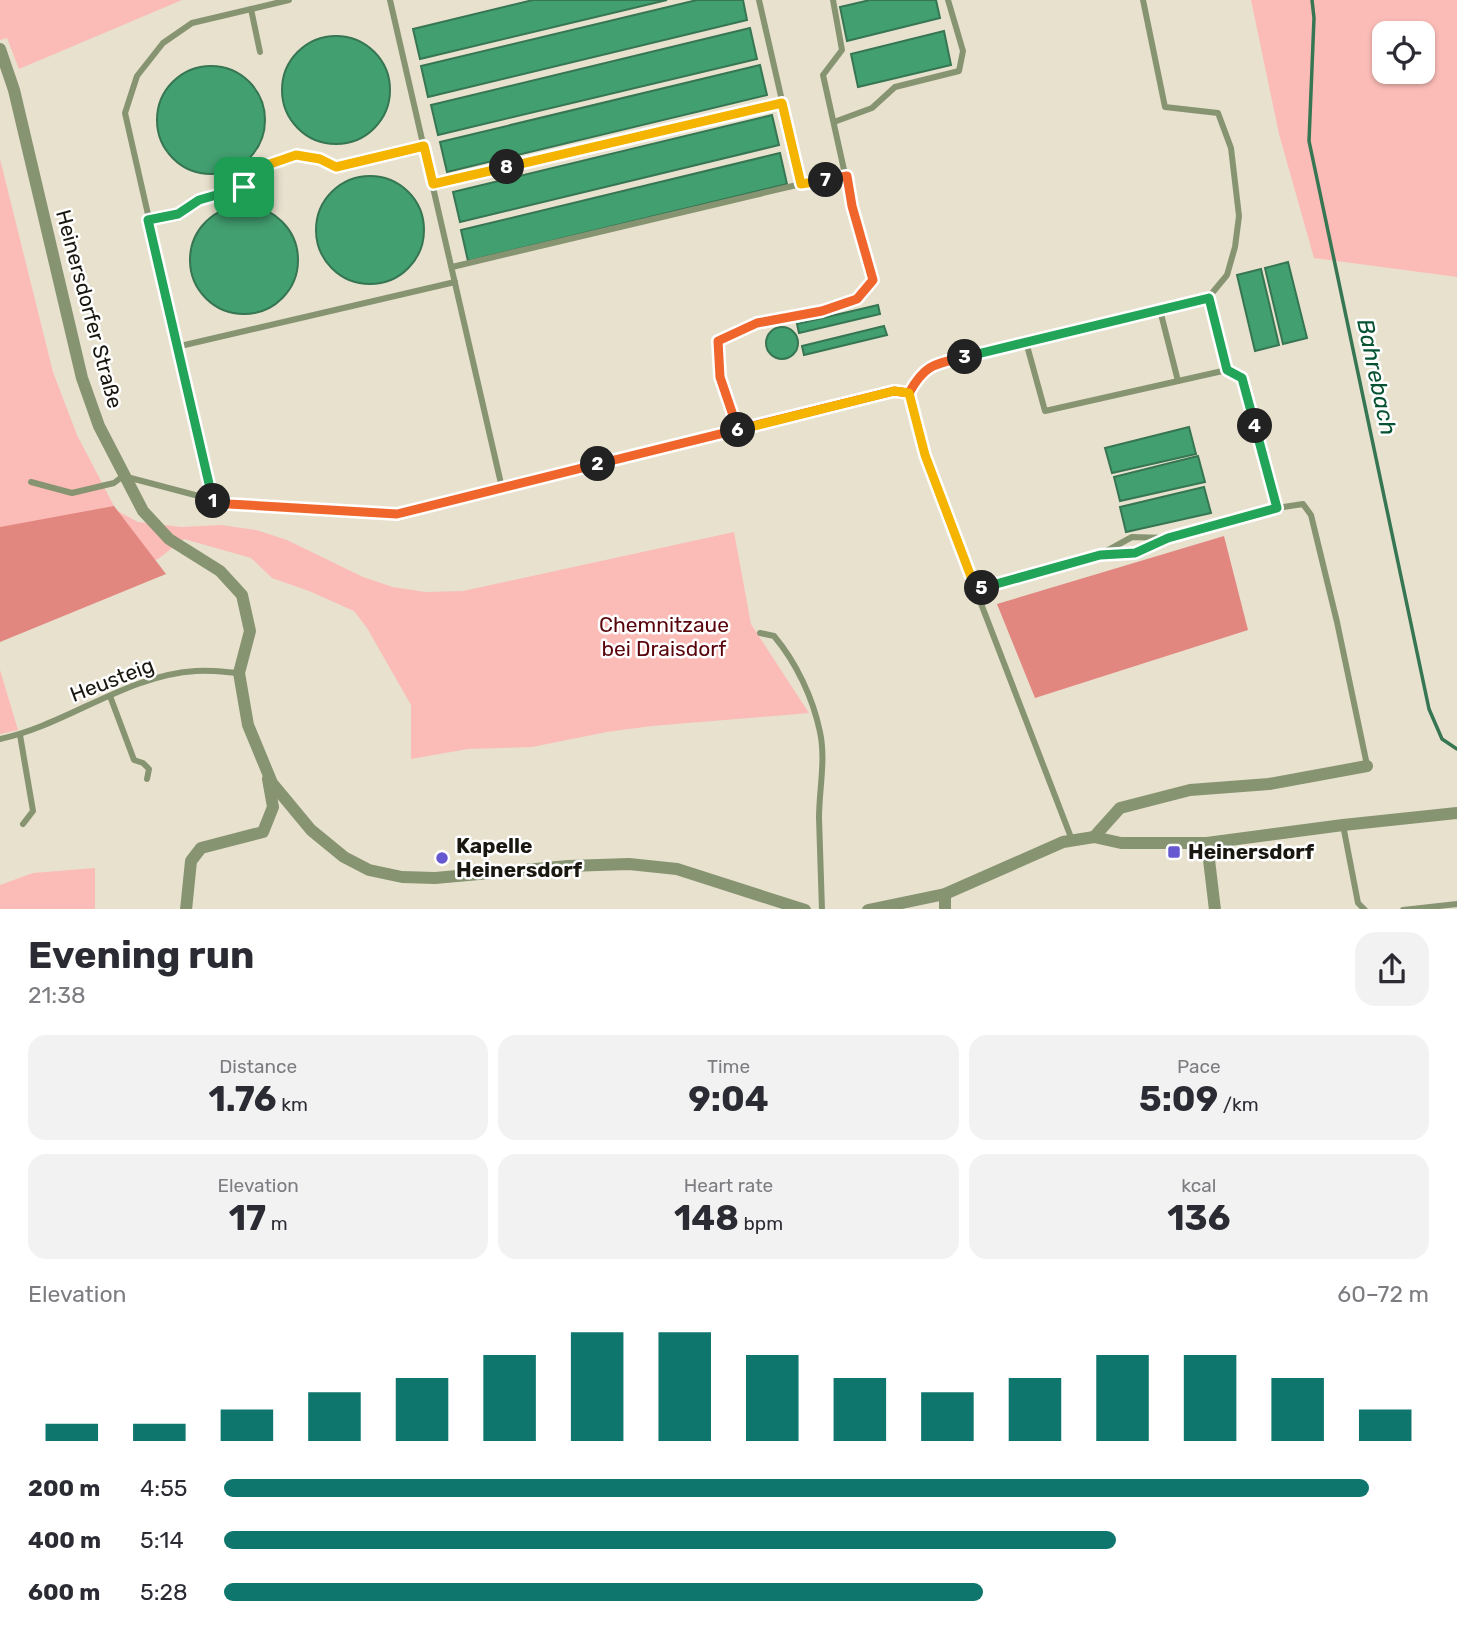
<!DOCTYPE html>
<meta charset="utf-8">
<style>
body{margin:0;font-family:Rubik,sans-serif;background:#f2f2f3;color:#2b2b33;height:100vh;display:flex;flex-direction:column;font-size:26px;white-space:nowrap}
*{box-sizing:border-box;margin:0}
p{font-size:23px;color:#7c7c81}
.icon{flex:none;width:38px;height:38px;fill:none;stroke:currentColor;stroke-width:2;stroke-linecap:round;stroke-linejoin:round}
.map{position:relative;height:909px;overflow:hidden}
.sheet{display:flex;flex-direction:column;background:#fff;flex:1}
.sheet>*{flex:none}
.controls{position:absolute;left:1372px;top:21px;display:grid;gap:14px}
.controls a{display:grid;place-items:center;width:63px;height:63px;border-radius:14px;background:#fff;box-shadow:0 2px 5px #0004;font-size:35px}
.pin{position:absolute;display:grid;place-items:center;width:60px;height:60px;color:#fff;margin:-30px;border-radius:14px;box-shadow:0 4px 10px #0006}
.km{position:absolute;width:35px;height:35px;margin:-18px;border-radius:50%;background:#222;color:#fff;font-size:19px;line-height:35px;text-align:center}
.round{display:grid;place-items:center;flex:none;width:74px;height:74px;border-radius:21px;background:#f2f2f3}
.summary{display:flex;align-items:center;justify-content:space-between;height:119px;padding:0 28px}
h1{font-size:38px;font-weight:700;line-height:52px}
.figures{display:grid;grid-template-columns:repeat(3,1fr);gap:10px;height:119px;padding:7px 28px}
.figures div{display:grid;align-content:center;border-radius:18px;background:#f2f2f3;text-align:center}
.figures b{font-size:35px;font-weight:700}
.figures small{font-size:19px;font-weight:400}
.figures p{font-size:19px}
.chart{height:196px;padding:14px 28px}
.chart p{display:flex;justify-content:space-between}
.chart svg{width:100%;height:126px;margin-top:7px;stroke:#0f766e;stroke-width:6}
ul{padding:0 28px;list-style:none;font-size:23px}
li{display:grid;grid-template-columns:112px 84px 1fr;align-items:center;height:52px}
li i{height:18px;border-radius:9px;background:#0f766e}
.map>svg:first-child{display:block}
</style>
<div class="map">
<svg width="1457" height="910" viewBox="0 0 1457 910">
<rect width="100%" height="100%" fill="#e8e1ce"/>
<g fill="#fbbcb7" fill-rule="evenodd">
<path d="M 0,0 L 182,0 L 19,69 L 7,38 L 0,40 Z"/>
<path d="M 1251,0 L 1457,0 L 1457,277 L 1314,258 L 1279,134 ZM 1384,33 L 1423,33 L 1423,72 L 1384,72 Z"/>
<path d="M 0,159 L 53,372 L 77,435 L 114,506 L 112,508 L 138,522 L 181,527 L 221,525 L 256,530 L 287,540 L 363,577 L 393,587 L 425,592 L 463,591 L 734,532 L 751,624 L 809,713 L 652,726 L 607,732 L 532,747 L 468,749 L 411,759 L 411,705 L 367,628 L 354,611 L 309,591 L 272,578 L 251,558 L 184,539 L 158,559 L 0,613 Z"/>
<path d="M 0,670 L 18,730 L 0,734 Z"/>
<path d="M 95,868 L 95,909 L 0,909 L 0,885 L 33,873 Z"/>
</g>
<g fill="#e28680">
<path d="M 114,506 L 166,574 L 0,642 L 0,527 Z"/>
<path d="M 1224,536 L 1248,630 L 1035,698 L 997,604 Z"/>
</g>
<g fill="#429f70" stroke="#367653" stroke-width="2">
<path d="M 533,0 L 667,0 L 420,59 L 413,29 Z"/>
<path d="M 697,0 L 743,0 L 747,20 L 428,97 L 421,66 Z"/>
<path d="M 870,0 L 936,0 L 940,18 L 847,41 L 840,7 Z"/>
<path d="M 750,28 L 757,59 L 438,135 L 431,105 Z"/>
<path d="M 944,31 L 951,65 L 858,87 L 851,54 Z"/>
<circle cx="336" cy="90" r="54"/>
<path d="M 760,65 L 767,95 L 447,172 L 440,142 Z"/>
<circle cx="211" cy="120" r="54"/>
<path d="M 772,115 L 779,145 L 460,222 L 453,192 Z"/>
<path d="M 780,153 L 787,184 L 468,261 L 461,230 Z"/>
<circle cx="370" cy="230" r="54"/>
<circle cx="244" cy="260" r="54"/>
<path d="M 1288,262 L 1307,338 L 1283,344 L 1265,268 Z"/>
<path d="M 1261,269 L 1279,345 L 1255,351 L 1237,275 Z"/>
<path d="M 878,305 L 880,314 L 799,333 L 797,324 Z"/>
<path d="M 884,326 L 887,335 L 804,355 L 802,346 Z"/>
<circle cx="782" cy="343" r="16"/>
<path d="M 1189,427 L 1196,454 L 1112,473 L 1105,448 Z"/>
<path d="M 1198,456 L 1205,482 L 1120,501 L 1114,477 Z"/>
<path d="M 1204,487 L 1211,513 L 1126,532 L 1120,507 Z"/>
</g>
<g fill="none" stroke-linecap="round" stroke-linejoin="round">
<path stroke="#367653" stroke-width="3.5" d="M 1312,0 L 1314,18 L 1309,141 L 1429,709 L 1442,739 L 1457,749"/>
<g stroke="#879472" stroke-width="6">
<path d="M 390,0 L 502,488"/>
<path d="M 759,0 L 801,184 L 847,176"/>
<path d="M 251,9 L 260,52"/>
<path d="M 834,122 L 872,108 L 895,87 L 959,71 L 963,51 L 948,0"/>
<path d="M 433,184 L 782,103"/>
<path d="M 148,220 L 178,214 L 199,200 L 244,187 L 267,165 L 296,155 L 320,159 L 336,167 L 424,146"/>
<path d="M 452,267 L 801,184"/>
<path d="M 1208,298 L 1227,370 L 1242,378 L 1277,508 L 1303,504 L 1311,515 L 1337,622 L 1367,765"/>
<path d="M 1160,310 L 1178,381"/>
<path d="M 1026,342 L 1045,411 L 1227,370"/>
<path d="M 176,347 L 455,282"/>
<path d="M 909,393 L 919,374 L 937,364 L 1208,298 L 1227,275 L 1235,247 L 1239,216 L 1231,148 L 1218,113 L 1165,107 L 1143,0"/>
<path d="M 737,430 L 720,377 L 718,341 L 757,323 L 822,311 L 857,299 L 873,280 L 852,206 L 823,75 L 842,50 L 833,0"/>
<path d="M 31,482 L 72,493 L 114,483 L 123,476 L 229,504 L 397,514 L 894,391 L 909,393 L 925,455 L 935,484 L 1072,840"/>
<path d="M 213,501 L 125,113 L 137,76 L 163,43 L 192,23 L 289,0"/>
<path d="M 1101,554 L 1132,537 L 1166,538"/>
<path d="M 976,590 L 1100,555 L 1135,553 L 1168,538 L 1277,508"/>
<path d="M 760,633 L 774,636 C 796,662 813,698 820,732 C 826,760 819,790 819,818 C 820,849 821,879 822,910"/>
<path d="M 110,696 L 134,760 L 143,763 L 149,769 L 147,779"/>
<path d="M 20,735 L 33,811 L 23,824"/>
<path d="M 0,739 C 67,725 126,675 196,671 C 210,670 225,672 239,673"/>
<path d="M 1343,825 L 1358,903 L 1365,910"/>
<path d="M 1403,910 L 1457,904"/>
</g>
<g stroke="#879472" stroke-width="12">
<path d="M 0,49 L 14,90 L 82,378 L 99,426 L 143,511 L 169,539 L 220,571 L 242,595 L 250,631 L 239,673 L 248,725 L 272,783 L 311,830 L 344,857 L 369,870 L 402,877 L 435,878 L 568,866 L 629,864 L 677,869 L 805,910"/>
<path d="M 1094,837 L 1120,808 L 1190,790 L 1269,784 L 1367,766"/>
<path d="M 1207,843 L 1215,910"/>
<path d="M 945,894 L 945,910"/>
<path d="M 186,910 L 191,861 L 201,848 L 263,832 L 273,807 L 268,779"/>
<path d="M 868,910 L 945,894 L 1063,842 L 1094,837 L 1121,843 L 1207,843 L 1343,825 L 1457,813"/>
</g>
</g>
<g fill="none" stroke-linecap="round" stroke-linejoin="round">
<g stroke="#fff" stroke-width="14">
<path id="split-1" d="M 213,501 L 148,220 L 178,214 L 199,200 L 244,187"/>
</g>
<g stroke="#fff" stroke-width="14">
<path id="split-2" d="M 213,501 L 229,504 L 397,514 L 598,464"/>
</g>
<g stroke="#fff" stroke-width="14">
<path id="split-3" d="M 598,464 L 894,391 L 909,393 C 925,364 935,364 965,357"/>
</g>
<g stroke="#fff" stroke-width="14">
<path id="split-4" d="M 965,357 L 1209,298 L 1227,370 L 1242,378 L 1255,426"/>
</g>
<g stroke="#fff" stroke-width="14">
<path id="split-5" d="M 982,588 L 1100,555 L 1135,553 L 1168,538 L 1277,508 L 1255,426"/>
</g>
<g stroke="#fff" stroke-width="14">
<path id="split-6" d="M 738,430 L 894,391 L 909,393 L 925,455 L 976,590 L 982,588"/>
</g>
<g stroke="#fff" stroke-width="14">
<path id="split-7" d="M 738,430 L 720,377 L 718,341 L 757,323 L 822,311 L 857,299 L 873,280 L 852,206 L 847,176 L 826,180"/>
</g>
<g stroke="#fff" stroke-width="14">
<path id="split-8" d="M 507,167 L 782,103 L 801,184 L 826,180"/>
</g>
<g stroke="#fff" stroke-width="14">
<path id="split-9" d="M 244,187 L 267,165 L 296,155 L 320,159 L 336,167 L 424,146 L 433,184 L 507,167"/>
</g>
<use href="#split-1" stroke="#22a559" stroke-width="9"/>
<use href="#split-2" stroke="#f0652b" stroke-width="9"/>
<use href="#split-3" stroke="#f0652b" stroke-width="9"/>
<use href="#split-4" stroke="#22a559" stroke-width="9"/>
<use href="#split-5" stroke="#22a559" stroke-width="9"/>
<use href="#split-6" stroke="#f5b400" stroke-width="9"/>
<use href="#split-7" stroke="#f0652b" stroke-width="9"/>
<use href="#split-8" stroke="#f5b400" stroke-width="9"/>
<use href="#split-9" stroke="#f5b400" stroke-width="9"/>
</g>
<g fill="#6658d1" stroke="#fff" stroke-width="2.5">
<rect x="1167" y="845" width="14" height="14" rx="3.5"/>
<circle cx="442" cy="858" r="7"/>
</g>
<g text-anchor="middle" stroke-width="5" stroke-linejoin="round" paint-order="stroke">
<g font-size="21" fill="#191710" stroke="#fff">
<text transform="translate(89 309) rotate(75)" y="7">Heinersdorfer Straße</text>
<text transform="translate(112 680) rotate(-21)" y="7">Heusteig</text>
</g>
<g font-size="21" fill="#5a050c" stroke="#fff">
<text x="664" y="632">Chemnitzaue<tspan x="664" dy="24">bei Draisdorf</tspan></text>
</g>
<g font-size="21" font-weight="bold" fill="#191710" stroke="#fff" text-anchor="start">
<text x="456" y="853">Kapelle<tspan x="456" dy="24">Heinersdorf</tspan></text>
<text x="1188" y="859">Heinersdorf</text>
</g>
<g font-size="23" font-style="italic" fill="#065232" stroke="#fff">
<text transform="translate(1377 377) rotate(78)" y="8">Bahrebach</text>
</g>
</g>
</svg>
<div class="controls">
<a><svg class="icon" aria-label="locate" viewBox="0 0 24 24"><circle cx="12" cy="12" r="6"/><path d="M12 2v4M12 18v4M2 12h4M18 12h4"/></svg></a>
</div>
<div class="pin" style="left:244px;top:187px;background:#1e9e55"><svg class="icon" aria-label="arrive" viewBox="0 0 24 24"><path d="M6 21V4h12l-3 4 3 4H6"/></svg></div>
<b class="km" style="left:213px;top:501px">1</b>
<b class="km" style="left:598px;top:464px">2</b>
<b class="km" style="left:965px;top:357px">3</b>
<b class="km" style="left:1255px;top:426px">4</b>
<b class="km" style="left:982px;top:588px">5</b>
<b class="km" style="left:738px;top:430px">6</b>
<b class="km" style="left:826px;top:180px">7</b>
<b class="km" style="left:507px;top:167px">8</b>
</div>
<section class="sheet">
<div class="summary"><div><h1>Evening run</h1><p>21:38</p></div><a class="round"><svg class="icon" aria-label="share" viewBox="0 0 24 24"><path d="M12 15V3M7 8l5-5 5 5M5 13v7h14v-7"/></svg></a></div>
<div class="figures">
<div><p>Distance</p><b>1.76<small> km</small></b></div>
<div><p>Time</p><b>9:04</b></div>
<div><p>Pace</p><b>5:09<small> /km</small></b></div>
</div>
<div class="figures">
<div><p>Elevation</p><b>17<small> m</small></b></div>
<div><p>Heart rate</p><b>148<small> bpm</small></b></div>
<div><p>kcal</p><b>136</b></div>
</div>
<div class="chart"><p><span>Elevation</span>60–72 m</p>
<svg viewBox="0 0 160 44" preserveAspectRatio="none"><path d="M5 44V38M15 44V38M25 44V33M35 44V27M45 44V22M55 44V14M65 44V6M75 44V6M85 44V14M95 44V22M105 44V27M115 44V22M125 44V14M135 44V14M145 44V22M155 44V33"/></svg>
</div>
<ul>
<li><b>200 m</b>4:55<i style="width:95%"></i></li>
<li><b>400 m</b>5:14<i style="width:74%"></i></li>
<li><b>600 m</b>5:28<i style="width:63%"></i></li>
</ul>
</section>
